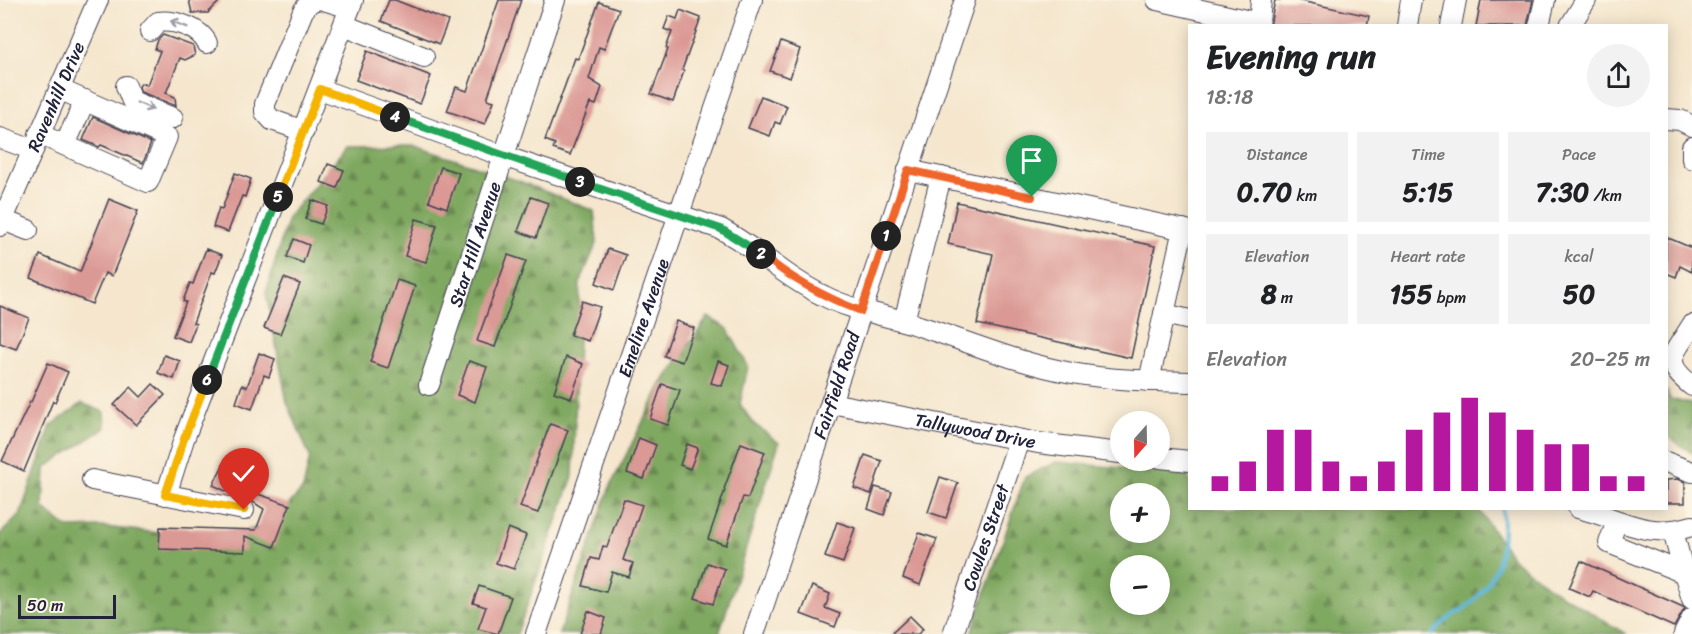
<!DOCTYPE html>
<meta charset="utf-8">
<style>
body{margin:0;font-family:Sriracha,sans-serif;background:#f2f2f2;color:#202124;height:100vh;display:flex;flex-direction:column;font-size:22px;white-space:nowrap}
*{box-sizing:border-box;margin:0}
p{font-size:20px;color:#757577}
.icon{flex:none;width:33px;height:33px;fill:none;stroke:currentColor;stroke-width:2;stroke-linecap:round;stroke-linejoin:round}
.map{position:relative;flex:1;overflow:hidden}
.details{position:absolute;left:1188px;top:24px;width:480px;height:486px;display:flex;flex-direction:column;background:#fff;border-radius:0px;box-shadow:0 3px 15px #0003}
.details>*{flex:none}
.needle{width:39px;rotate:200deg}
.fabs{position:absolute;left:1110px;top:411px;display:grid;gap:12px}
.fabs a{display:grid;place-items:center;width:60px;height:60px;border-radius:50%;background:#fff;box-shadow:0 3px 15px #0003;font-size:30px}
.scale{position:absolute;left:18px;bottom:15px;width:98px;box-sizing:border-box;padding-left:6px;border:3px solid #22223b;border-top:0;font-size:16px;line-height:21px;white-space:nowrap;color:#22223b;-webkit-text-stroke:4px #fcf5e5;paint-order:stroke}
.pin{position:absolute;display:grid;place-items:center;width:51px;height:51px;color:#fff;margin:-62px -26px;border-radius:50% 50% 50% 0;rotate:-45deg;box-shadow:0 0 6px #0007}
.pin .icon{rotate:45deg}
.km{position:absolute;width:30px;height:30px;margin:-15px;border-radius:50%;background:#222;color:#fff;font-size:16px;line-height:30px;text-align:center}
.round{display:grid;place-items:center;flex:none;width:63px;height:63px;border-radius:32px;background:#f2f2f2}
.head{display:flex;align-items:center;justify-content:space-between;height:102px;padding:0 18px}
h1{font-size:33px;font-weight:700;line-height:45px}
.metrics{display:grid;grid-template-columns:repeat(3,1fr);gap:9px;height:102px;padding:6px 18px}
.metrics div{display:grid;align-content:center;border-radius:0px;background:#f2f2f2;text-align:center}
.metrics b{font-size:26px;font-weight:700}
.metrics small{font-size:16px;font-weight:400}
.metrics p{font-size:16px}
.chart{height:168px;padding:12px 18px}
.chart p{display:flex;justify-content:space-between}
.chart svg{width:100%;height:108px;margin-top:6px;stroke:#b5179e;stroke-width:6}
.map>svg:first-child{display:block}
</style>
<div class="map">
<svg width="1692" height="634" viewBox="0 0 1692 634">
<defs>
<pattern id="forest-firs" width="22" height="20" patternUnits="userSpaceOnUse" patternTransform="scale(1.5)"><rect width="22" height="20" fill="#7fa860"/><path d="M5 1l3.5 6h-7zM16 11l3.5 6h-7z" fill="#688850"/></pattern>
</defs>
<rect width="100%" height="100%" fill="#fcf5e5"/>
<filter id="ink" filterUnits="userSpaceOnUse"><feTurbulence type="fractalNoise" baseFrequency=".0167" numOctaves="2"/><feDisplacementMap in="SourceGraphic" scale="12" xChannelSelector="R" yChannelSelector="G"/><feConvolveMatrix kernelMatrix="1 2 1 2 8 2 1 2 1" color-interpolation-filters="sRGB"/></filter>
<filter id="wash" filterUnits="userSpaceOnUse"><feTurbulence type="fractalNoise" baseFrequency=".008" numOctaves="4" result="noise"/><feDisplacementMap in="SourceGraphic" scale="24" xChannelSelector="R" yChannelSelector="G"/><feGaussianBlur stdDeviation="1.35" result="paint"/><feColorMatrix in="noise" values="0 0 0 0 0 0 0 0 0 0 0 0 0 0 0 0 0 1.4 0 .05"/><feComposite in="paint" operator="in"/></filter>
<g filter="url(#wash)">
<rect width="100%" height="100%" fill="#f5e6cd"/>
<g fill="url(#forest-firs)" stroke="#50654e" stroke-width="1.5" fill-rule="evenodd">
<path d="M 412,145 L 519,181 L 594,211 L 597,242 L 580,283 L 573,476 L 517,634 L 0,634 L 0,534 L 20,515 L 51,426 L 82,403 L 104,412 L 105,428 L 45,468 L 43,508 L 68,528 L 104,527 L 214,539 L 271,524 L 303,489 L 310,457 L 287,402 L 266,293 L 288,217 L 348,146 Z"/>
<path d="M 708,317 L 727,328 L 748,366 L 740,404 L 753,423 L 779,443 L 719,634 L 559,634 L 609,489 L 662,384 Z"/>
<path d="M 1667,390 L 1670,399 L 1692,404 L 1692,453 L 1667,436 Z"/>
<path d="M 1056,462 L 1189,474 L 1190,508 L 1478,509 L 1513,559 L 1552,589 L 1626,634 L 971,634 L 1025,477 ZM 1120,494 L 1160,494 L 1160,532 L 1120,532 ZM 1120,566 L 1160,566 L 1160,604 L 1120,604 Z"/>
</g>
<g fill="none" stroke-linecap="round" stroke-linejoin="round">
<path stroke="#5bb6d9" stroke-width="4" d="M 1432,634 C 1437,629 1443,623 1449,618 C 1454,614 1460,612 1465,608 C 1498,582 1506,549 1502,508"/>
</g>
<g id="blocks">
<g fill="#db9995">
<path d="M 189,0 L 221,0 L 208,13 L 192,13 Z"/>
<path d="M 389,0 L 395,0 L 448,21 L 439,44 L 381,21 Z"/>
<path d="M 499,0 L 521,0 L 487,99 L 494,101 L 485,124 L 447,111 L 456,87 L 467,91 Z"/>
<path d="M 1275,0 L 1296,0 L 1369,16 L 1367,26 L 1270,26 Z"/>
<path d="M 1481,0 L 1533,0 L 1527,26 L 1476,26 Z"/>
<path d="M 599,2 L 619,9 L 604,49 L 599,47 L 589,79 L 602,87 L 596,105 L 590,103 L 570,155 L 553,149 L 555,144 L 545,140 L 575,58 L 578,59 Z"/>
<path d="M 680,10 L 701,18 L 682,70 L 684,71 L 673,102 L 651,94 L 668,49 L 666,48 L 672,32 L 664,29 L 669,16 L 677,19 Z"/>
<path d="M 163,35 L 193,46 L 195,55 L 185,60 L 180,58 L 166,93 L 175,97 L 176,106 L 141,92 L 139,87 L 141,83 L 147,85 L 160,51 L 155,49 L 158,40 Z"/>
<path d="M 781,42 L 800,49 L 790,78 L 770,71 Z"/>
<path d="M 367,51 L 431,76 L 420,104 L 356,80 Z"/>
<path d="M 761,96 L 787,106 L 780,124 L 775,122 L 770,136 L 748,128 Z"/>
<path d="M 93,117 L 151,143 L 143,163 L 101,145 L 99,147 L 83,140 Z"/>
<path d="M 328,164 L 344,170 L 337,188 L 321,182 Z"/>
<path d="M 441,167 L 459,173 L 447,208 L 429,201 Z"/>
<path d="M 235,173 L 251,179 L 245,197 L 242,196 L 228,232 L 213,227 L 219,208 L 222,209 Z"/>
<path d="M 531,197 L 548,203 L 536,238 L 518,231 Z"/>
<path d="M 109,199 L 138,211 L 112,276 L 105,273 L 92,304 L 31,278 L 40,255 L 80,272 Z"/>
<path d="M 312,200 L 328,206 L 321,224 L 305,219 Z"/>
<path d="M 957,202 L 1155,246 L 1131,358 L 977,324 L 993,254 L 948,244 Z"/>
<path d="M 416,219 L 437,225 L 426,262 L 405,256 Z"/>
<path d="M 1666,237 L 1692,248 L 1692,272 L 1680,266 L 1676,277 L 1666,273 Z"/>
<path d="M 294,239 L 309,245 L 303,263 L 287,257 Z"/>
<path d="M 206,249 L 222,255 L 215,273 L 212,272 L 193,323 L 196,324 L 189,342 L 173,336 L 186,302 L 183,301 L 190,283 L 193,284 Z"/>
<path d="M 608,249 L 626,255 L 614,290 L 596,283 Z"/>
<path d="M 508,255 L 526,261 L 495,347 L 477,341 Z"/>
<path d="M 284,278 L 300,284 L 280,334 L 264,328 Z"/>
<path d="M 397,280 L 415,286 L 388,368 L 370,362 Z"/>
<path d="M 582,301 L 600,307 L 588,341 L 570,335 Z"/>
<path d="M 0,306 L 29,318 L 16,349 L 0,343 Z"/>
<path d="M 676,321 L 694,328 L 682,362 L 664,356 Z"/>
<path d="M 259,353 L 275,359 L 269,377 L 264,375 L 252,409 L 236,403 L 242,385 L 247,387 Z"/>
<path d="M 164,355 L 180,361 L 174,379 L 158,373 Z"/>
<path d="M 566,357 L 583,364 L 571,398 L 554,392 Z"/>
<path d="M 469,361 L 487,367 L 475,402 L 457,395 Z"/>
<path d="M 718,361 L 729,365 L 722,386 L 711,383 Z"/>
<path d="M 48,363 L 68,372 L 55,402 L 53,401 L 24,471 L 2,461 L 30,402 L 31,402 Z"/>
<path d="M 153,384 L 165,395 L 136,425 L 114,405 L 131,387 L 141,397 Z"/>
<path d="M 662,384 L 680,390 L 668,425 L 650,419 Z"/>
<path d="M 550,424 L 568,430 L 538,513 L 520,507 Z"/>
<path d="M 639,438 L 656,445 L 644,479 L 627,473 Z"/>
<path d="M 741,443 L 765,452 L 748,498 L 743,497 L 726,545 L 708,539 L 725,490 L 724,489 Z"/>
<path d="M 687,444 L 698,448 L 690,469 L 680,465 Z"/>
<path d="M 865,455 L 882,461 L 871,494 L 854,488 Z"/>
<path d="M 223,465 L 263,484 L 258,494 L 290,505 L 274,547 L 245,536 L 245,552 L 159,549 L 160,527 L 256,530 L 264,509 L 247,498 L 238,497 L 213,485 Z"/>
<path d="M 940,477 L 958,483 L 946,518 L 928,512 Z"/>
<path d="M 1678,479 L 1685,482 L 1685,503 L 1666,503 L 1666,480 Z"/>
<path d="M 875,487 L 892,492 L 884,515 L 868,509 Z"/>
<path d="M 624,499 L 642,505 L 623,560 L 633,563 L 629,577 L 612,572 L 606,592 L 583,586 L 591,558 L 599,560 L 603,546 L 607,547 Z"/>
<path d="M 837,522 L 855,528 L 843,563 L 825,557 Z"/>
<path d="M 508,528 L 526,535 L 514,569 L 496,563 Z"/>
<path d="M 919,533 L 937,539 L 920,585 L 903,578 Z"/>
<path d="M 1581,561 L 1683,607 L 1685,608 L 1674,627 L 1593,591 L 1590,597 L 1569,588 Z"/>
<path d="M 707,563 L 725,569 L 713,604 L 695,598 Z"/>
<path d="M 479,586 L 511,597 L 498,634 L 478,629 L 486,607 L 473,603 Z"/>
<path d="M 812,586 L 830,594 L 825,608 L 840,614 L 835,627 L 801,614 Z"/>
<path d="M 588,611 L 606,618 L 601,634 L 580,634 Z"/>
<path d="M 910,616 L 923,629 L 918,634 L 891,634 Z"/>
</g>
</g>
</g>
<g filter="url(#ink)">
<use href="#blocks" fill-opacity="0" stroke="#423f51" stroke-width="1.5"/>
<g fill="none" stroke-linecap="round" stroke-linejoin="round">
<g stroke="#423f51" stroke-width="22">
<g id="minor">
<path d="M 323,0 L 350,8"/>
<path d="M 1157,0 L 1259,23 L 1261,0"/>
<path d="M 344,25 L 424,57"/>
<path d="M 1407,26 L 1411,0"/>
<path d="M 1451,26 L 1456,0"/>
<path d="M 1539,26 L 1545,0"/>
<path d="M 1570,26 L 1586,0"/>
<path d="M 150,31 L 158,22 C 174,20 199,27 207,43"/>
<path d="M 126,86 L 132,101 L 173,118"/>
<path d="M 320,89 L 503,156 L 721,229 C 758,249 786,278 824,296 C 851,310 881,314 910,323 C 964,340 1017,363 1072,373 C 1111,380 1150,381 1190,382"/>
<path d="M 1666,119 L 1680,120 L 1692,126"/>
<path d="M 304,131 L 272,120 L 265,112 L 265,104 L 303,11 L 310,2 L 316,0"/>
<path d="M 39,134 L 148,182 L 167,137 L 59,89"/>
<path d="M 0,138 L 33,150"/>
<path d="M 65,145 L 85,100"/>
<path d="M 1692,147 L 1692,159"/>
<path d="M 908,170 L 1190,231"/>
<path d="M 3,220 L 28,230"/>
<path id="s1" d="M 0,226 L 98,0"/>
<path d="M 1164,314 L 1190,320"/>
<path d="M 904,321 L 941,177"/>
<path d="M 1692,325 C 1674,355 1660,360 1692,386"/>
<path d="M 1149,381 L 1183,229"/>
<path id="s2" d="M 429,385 L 555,0"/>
<path id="s3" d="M 831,403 L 1038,443 L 1120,453"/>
<path d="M 1160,458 L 1190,461"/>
<path d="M 1666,462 L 1692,472"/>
<path d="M 92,480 L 244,510"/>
<path d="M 166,495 L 184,439 L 353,0"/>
<path d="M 1578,508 C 1620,518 1646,540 1692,526"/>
<path d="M 1617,521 L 1609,543 L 1684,573 L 1673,531"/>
<path d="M 1684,573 L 1692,599"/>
<path id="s4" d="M 536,634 L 752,0"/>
<path id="s5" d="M 754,634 L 965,0"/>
<path id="s6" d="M 953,634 L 1019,440"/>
<path d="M 1684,634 L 1692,618"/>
</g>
</g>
<use href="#minor" stroke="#fff" stroke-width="20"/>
</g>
<defs><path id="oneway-shaft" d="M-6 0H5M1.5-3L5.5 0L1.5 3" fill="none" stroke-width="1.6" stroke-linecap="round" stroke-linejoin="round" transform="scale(1.5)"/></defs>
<g stroke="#9c9ca7">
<use href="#oneway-shaft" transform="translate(179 24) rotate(-159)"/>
<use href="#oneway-shaft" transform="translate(145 106) rotate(23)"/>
</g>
</g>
<g fill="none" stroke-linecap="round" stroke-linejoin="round" filter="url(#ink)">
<g stroke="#fff" stroke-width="12">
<path id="split-1" d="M 886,236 L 908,170 L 1032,197"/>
</g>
<g stroke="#fff" stroke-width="12">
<path id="split-2" d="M 761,254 C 792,280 824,297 861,311 L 886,236"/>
</g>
<g stroke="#fff" stroke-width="12">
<path id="split-3" d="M 580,182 L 721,229 L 761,254"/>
</g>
<g stroke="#fff" stroke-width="12">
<path id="split-4" d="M 395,117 L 580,182"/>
</g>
<g stroke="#fff" stroke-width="12">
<path id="split-5" d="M 278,197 L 320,89 L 395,117"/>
</g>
<g stroke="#fff" stroke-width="12">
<path id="split-6" d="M 207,380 L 278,197"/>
</g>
<g stroke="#fff" stroke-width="12">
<path id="split-7" d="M 207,380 L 184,439 L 165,495 L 244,510"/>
</g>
<use href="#split-1" stroke="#f0652b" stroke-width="8"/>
<use href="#split-2" stroke="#f0652b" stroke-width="8"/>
<use href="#split-3" stroke="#22a559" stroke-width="8"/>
<use href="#split-4" stroke="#22a559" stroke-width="8"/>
<use href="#split-5" stroke="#f5b400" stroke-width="8"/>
<use href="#split-6" stroke="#22a559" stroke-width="8"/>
<use href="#split-7" stroke="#f5b400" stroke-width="8"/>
</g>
<g text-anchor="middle" stroke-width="6" stroke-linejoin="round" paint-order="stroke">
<g font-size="18" fill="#22223b" stroke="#fcf5e5">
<text dy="6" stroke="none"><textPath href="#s1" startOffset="141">Ravenhill Drive</textPath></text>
<text dy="6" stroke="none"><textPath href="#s2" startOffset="148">Star Hill Avenue</textPath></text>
<text dy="6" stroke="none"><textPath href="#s4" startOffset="334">Emeline Avenue</textPath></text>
<text dy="6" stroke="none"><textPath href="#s5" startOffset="262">Fairfield Road</textPath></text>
<text dy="6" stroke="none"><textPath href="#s3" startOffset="147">Tallywood Drive</textPath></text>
<text dy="6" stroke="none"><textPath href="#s6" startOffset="102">Cowles Street</textPath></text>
</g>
</g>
</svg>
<div class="fabs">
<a><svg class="needle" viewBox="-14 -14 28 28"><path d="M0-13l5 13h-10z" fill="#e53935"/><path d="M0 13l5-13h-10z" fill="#757577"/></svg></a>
<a>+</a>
<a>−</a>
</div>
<div class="scale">50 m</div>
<div class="pin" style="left:1032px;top:197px;background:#1e9e55"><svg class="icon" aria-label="arrive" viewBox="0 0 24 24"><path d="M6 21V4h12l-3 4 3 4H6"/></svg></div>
<div class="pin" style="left:244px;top:510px;background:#d93025"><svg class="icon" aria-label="check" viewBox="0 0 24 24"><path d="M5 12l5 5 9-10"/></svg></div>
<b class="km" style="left:886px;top:236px">1</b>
<b class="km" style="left:761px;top:254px">2</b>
<b class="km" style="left:580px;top:182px">3</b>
<b class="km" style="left:395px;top:117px">4</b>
<b class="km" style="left:278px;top:197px">5</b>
<b class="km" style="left:207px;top:380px">6</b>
<section class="details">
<div class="head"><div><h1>Evening run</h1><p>18:18</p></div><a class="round"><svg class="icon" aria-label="share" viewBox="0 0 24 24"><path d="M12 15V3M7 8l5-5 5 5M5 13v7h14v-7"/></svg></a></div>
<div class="metrics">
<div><p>Distance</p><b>0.70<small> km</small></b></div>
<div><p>Time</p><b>5:15</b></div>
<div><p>Pace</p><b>7:30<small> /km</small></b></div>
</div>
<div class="metrics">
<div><p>Elevation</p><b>8<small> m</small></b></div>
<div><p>Heart rate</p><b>155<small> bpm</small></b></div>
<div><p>kcal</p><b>50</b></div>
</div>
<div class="chart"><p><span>Elevation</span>20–25 m</p>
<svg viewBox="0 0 160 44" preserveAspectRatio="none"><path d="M5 44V38M15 44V32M25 44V19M35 44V19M45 44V32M55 44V38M65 44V32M75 44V19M85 44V12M95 44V6M105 44V12M115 44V19M125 44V25M135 44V25M145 44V38M155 44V38"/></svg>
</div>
</section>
</div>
